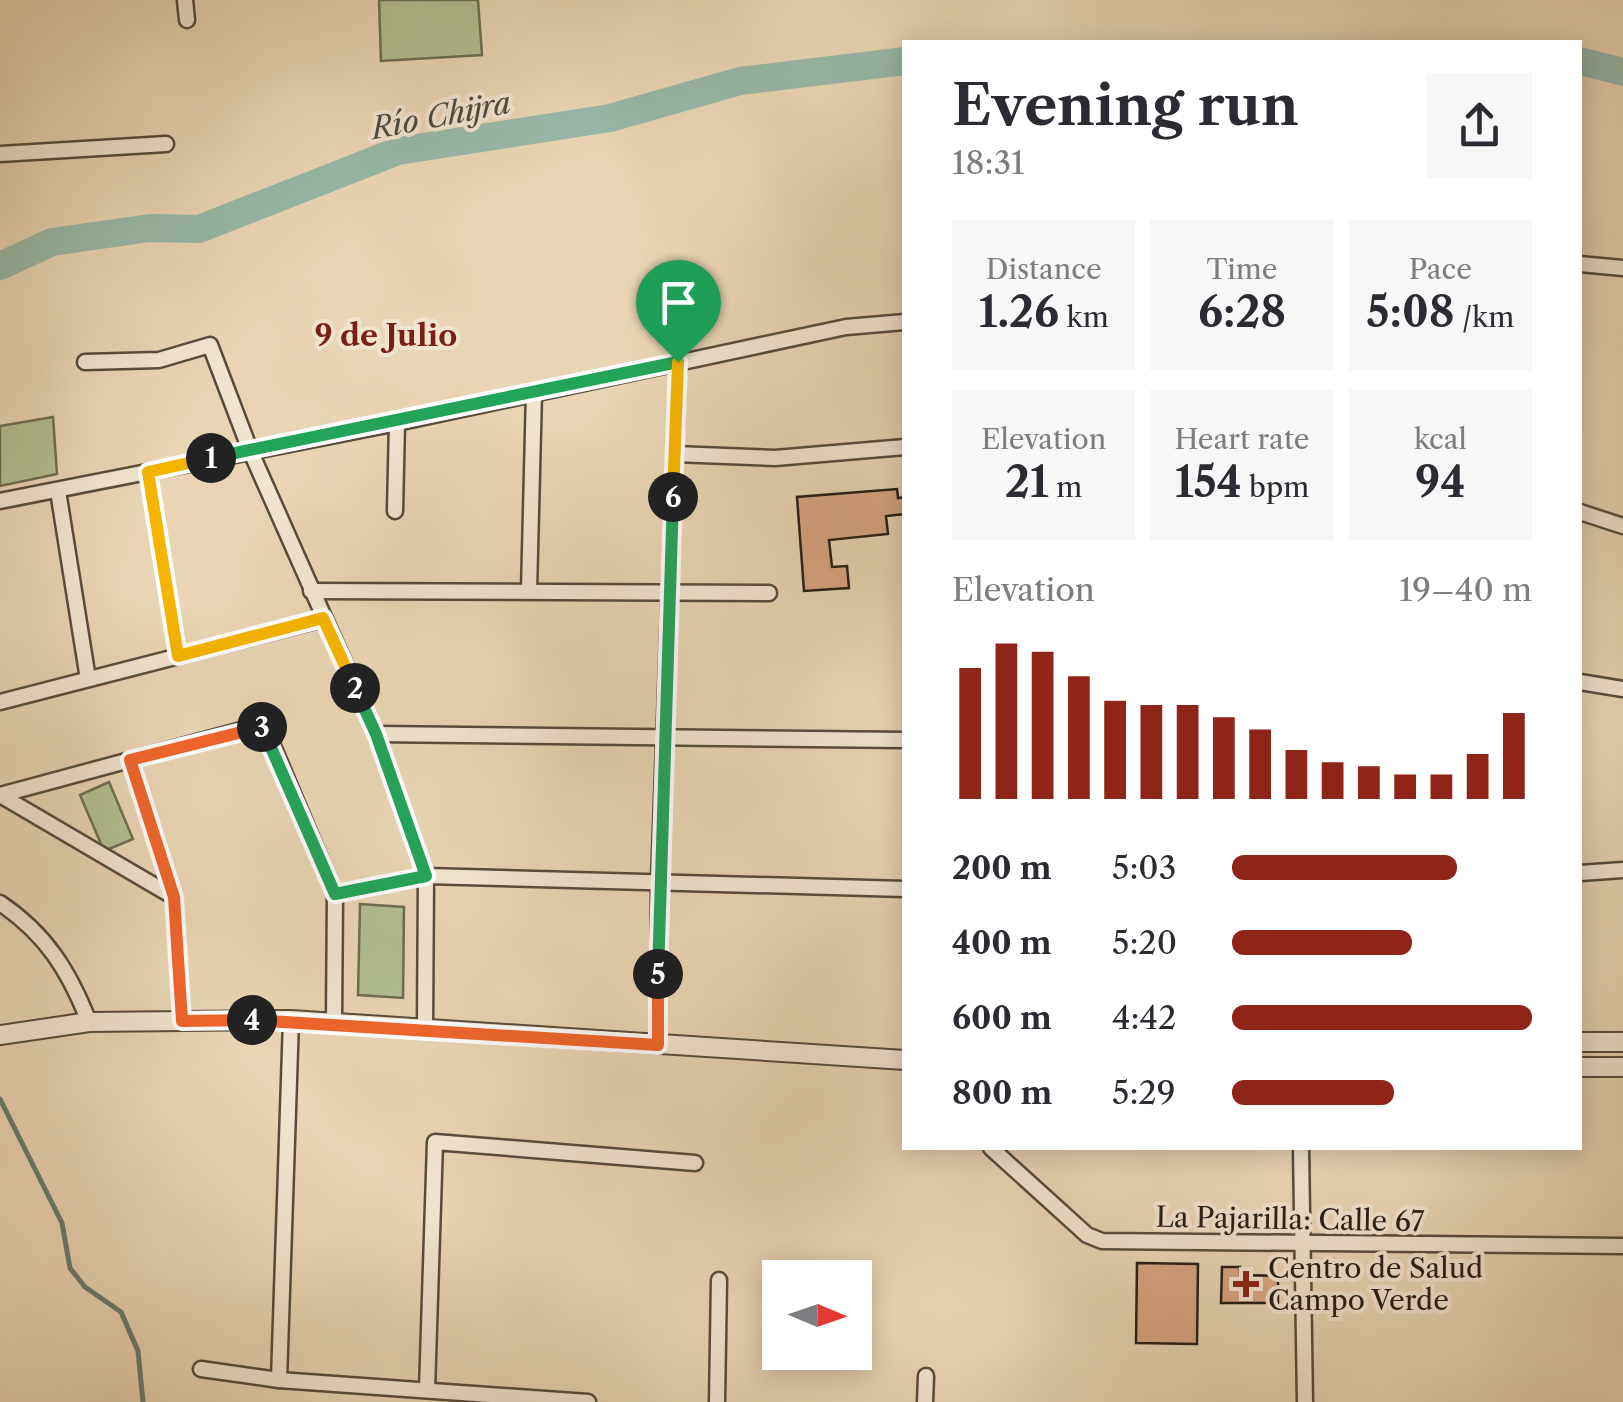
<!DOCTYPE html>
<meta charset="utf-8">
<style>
body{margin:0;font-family:"Libre Caslon Text",serif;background:#f7f7f7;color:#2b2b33;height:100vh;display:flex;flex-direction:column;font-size:38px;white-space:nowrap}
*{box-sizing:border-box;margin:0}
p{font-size:32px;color:#7c7c81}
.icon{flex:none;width:55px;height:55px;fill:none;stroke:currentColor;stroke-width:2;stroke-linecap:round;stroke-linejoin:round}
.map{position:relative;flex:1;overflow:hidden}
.panel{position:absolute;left:902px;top:40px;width:680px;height:1110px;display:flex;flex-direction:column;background:#fff;border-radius:0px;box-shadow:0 5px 25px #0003}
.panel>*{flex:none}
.needle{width:65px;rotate:92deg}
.controls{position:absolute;left:762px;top:1260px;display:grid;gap:20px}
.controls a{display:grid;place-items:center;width:110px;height:110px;border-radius:0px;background:#fff;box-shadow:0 5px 25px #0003;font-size:50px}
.pin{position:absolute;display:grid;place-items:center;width:85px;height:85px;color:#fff;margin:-102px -42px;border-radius:50% 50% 50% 0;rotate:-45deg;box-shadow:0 0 10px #0007}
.pin .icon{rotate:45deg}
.km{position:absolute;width:50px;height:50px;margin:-25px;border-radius:50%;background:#222;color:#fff;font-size:28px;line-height:50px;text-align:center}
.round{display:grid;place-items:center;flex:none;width:105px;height:105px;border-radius:0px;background:#f7f7f7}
.overview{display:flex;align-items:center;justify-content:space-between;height:170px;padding:0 50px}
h1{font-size:55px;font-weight:800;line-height:75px}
.figures{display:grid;grid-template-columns:repeat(3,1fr);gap:15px;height:170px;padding:10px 50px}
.figures div{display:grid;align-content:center;border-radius:0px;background:#f7f7f7;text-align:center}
.figures b{font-size:42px;font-weight:800}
.figures small{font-size:28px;font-weight:400}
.figures p{font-size:28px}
.chart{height:280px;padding:20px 50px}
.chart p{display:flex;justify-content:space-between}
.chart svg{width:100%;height:180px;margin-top:10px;stroke:#8f2418;stroke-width:6}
ul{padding:0 50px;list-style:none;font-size:32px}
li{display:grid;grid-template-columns:160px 120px 1fr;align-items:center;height:75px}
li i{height:25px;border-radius:12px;background:#8f2418}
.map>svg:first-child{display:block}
</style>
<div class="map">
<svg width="1623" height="1402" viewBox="0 0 1623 1402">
<rect width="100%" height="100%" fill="#e9d5b3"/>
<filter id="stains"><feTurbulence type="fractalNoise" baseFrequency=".002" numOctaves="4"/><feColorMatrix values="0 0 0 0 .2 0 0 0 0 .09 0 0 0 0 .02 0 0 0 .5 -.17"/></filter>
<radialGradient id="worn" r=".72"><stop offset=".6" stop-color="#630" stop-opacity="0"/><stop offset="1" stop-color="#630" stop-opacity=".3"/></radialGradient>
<g fill="#b1be90" stroke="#6c6e52" stroke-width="2.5">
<path d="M 379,0 L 478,0 L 482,55 L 381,61 Z"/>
<path d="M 53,417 L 57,474 L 0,486 L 0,426 Z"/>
<path d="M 109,782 L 133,839 L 104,851 L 80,795 Z"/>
<path d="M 360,904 L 404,907 L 403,998 L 358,995 Z"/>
</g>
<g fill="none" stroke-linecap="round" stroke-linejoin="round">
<path stroke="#6a7b6d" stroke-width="5" d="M 0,1099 L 62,1223 L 70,1268 L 85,1287 L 121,1312 L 138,1351 L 143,1402"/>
<g stroke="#98b9a9" stroke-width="28">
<path d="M 1580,61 L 1623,72"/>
<path d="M 0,266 L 52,242 L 150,228 L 199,229 L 398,151 L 610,118 L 740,81 L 905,61"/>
</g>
</g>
<g fill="#d7a481" stroke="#261e14" stroke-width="2.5">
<path d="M 897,489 L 898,498 L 905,497 L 905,514 L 886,516 L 888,534 L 829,540 L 832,567 L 847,566 L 849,588 L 804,591 L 797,497 Z"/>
<path d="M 1137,1263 L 1198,1264 L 1197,1344 L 1136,1343 Z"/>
<path d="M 1222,1267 L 1240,1267 L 1240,1275 L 1278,1276 L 1278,1303 L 1221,1303 Z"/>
</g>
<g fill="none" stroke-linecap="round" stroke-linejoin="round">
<g stroke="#574c3c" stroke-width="19">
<g id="minor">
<path d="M 185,0 L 187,20"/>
<path d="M 0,154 L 166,144"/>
<path d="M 1580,264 L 1623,268"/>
<path d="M 85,362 L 159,360 L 210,345 L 250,450 L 376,734 L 426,876 L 425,1029"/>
<path d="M 675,454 L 775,458 L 905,447"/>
<path d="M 148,472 L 178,656"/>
<path d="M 58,491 L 88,679"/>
<path d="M 0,501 L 397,423 L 846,327 L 905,322"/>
<path d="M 395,511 L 397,423"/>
<path d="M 1580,512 L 1623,526"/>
<path d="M 311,591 L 769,593"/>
<path d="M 529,591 L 534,392"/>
<path d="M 1580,682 L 1623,689"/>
<path d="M 0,702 L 323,619"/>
<path d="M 376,734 L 905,740"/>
<path d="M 130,760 L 174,897 L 182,1021"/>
<path d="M 0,795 L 260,725 L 268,734 L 335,894 L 334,1022"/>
<path d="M 0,795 L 174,897"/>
<path d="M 1580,873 L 1623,870"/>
<path d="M 335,894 L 426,876 L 905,889"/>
<path d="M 0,903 C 46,934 69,971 89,1022"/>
<path d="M 658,1045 L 659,881 L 678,363"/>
<path d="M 991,1148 L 1087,1235 L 1102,1241 L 1623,1246"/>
<path d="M 1301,1148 L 1305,1402"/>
<path d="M 201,1369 L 279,1380 L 588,1402"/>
<path d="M 279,1380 L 291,1020"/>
<path d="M 427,1390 L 435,1142 L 695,1163"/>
<path d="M 717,1402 L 719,1280"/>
<path d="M 925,1402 L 926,1376"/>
</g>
</g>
<g stroke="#574c3c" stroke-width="22">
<g id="tertiary">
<path d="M 0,1035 L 89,1022 L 291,1020 L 905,1060"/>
<path d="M 1580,1042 L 1623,1042"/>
<path d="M 1580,1067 L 1623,1067"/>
</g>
</g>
<use href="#minor" stroke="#f1e4ce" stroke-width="14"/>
<use href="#tertiary" stroke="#f1e4ce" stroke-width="18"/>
</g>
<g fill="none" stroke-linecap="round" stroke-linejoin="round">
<g stroke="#fff" stroke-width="20">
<path id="split-1" d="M 211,458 L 678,362"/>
</g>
<g stroke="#fff" stroke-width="20">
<path id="split-2" d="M 211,458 L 148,472 L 178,656 L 323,618 L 355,688"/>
</g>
<g stroke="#fff" stroke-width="20">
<path id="split-3" d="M 262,727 L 335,894 L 426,876 L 376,734 L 355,688"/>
</g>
<g stroke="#fff" stroke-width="20">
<path id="split-4" d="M 252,1020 L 182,1021 L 174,897 L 130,760 L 262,727"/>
</g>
<g stroke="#fff" stroke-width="20">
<path id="split-5" d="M 252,1020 L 658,1045 L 658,974"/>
</g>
<g stroke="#fff" stroke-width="20">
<path id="split-6" d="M 658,974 L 673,497"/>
</g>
<g stroke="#fff" stroke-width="20">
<path id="split-7" d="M 673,497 L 678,362"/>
</g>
<use href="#split-1" stroke="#22a559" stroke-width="12"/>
<use href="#split-2" stroke="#f5b400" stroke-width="12"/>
<use href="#split-3" stroke="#22a559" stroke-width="12"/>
<use href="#split-4" stroke="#f0652b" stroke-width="12"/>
<use href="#split-5" stroke="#f0652b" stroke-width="12"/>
<use href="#split-6" stroke="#22a559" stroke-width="12"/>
<use href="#split-7" stroke="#f5b400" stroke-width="12"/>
</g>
<path fill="#8f2418" stroke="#f1e4ce" stroke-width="4" d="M1241 1269h10v10h10v10h-10v10h-10v-10h-10v-10h10z"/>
<g text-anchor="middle" stroke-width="8" stroke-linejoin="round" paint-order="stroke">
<g font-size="28" fill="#261e14" stroke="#f1e4ce">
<text transform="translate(1290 1219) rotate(1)" y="10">La Pajarilla: Calle 67</text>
</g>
<g font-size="28" fill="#261e14" stroke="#f1e4ce" text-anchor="start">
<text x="1268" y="1278">Centro de Salud<tspan x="1268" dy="32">Campo Verde</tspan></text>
</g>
<g font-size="30" font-style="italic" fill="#484c41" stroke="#f1e4ce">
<text transform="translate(441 116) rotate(-11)" y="10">Río Chijra</text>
</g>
<g font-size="30" font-weight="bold" fill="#7a1f14" stroke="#f1e4ce">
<text x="386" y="346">9 de Julio</text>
</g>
</g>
<rect width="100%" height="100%" filter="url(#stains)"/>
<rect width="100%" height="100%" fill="url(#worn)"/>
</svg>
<div class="controls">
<a><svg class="needle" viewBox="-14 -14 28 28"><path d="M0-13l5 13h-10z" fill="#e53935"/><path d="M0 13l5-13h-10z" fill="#7c7c81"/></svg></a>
</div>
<div class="pin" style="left:678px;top:362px;background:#1e9e55"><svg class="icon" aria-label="arrive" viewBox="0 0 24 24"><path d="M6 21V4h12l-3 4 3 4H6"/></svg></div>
<b class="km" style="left:211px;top:458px">1</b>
<b class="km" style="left:355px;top:688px">2</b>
<b class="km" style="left:262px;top:727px">3</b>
<b class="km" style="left:252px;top:1020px">4</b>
<b class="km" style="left:658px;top:974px">5</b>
<b class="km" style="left:673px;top:497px">6</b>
<section class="panel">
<div class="overview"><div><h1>Evening run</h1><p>18:31</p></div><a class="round"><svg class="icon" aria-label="share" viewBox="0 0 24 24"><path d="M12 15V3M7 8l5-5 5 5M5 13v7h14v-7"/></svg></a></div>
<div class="figures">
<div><p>Distance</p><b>1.26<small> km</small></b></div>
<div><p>Time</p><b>6:28</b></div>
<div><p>Pace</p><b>5:08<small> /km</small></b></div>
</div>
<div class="figures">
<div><p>Elevation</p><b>21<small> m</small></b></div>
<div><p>Heart rate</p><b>154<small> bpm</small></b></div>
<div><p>kcal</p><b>94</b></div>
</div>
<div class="chart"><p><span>Elevation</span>19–40 m</p>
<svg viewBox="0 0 160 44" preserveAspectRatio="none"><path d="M5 44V12M15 44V6M25 44V8M35 44V14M45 44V20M55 44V21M65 44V21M75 44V24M85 44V27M95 44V32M105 44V35M115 44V36M125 44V38M135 44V38M145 44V33M155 44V23"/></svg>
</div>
<ul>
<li><b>200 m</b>5:03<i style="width:75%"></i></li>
<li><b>400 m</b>5:20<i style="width:60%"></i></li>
<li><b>600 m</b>4:42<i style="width:100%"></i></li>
<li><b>800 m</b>5:29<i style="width:54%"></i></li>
</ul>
</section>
</div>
